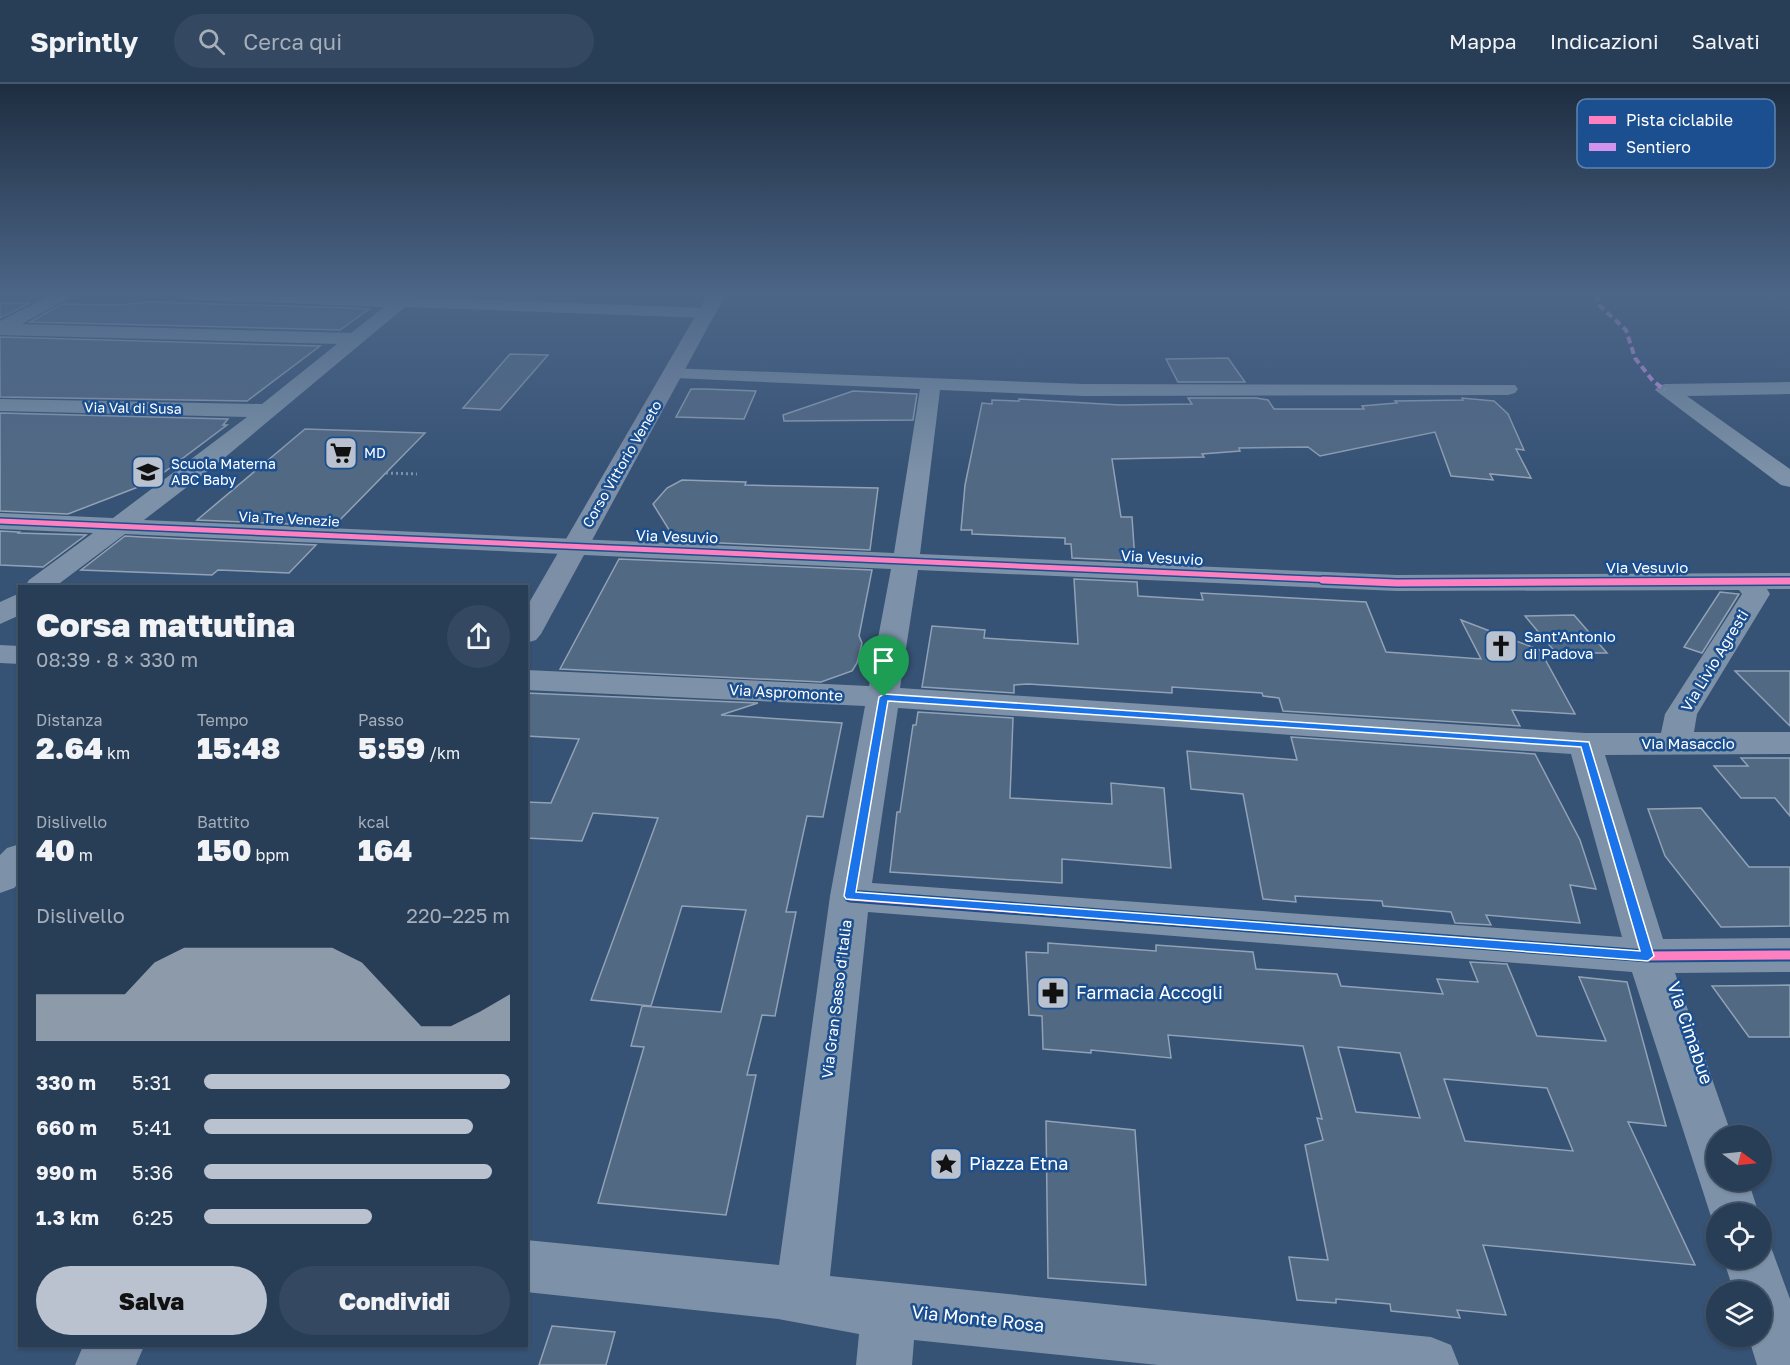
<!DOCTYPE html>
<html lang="it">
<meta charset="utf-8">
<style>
body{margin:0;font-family:"Golos Text",sans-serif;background:#344961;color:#f1f3f6;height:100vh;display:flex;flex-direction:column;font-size:22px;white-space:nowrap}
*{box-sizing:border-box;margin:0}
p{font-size:20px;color:#a5aeba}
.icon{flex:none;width:33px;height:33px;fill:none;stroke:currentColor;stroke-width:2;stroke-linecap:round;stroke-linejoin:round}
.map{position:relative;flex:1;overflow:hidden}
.details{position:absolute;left:18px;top:501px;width:510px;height:762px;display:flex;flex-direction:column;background:#283e57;border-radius:0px;box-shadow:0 2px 4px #0004,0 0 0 2px #44576d}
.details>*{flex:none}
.needle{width:39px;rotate:105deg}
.buttons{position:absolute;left:1706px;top:1041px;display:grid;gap:12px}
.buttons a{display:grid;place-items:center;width:66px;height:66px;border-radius:50%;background:#283e57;box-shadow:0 2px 4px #0004,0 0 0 2px #44576d;font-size:30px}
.pin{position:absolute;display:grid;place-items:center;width:51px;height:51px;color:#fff;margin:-62px -26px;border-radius:50% 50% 50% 0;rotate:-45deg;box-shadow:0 0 6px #0007}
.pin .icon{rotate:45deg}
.round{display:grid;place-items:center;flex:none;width:63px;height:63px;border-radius:32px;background:#344961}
.overview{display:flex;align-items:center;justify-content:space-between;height:102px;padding:0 18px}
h1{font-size:33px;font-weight:800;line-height:45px}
.figures{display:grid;grid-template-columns:repeat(3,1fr);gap:9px;height:102px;padding:6px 18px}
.figures div{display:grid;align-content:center}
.figures b{font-size:30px;font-weight:800}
.figures small{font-size:16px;font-weight:400}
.figures p{font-size:16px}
.chart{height:168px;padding:12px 18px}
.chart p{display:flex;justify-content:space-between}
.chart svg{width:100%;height:108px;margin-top:6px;fill:#b9c2ce;opacity:.7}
.button{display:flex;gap:12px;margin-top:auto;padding:12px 18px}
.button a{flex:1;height:69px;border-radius:36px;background:#b9c2ce;color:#111;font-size:24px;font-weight:800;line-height:69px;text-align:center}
.button a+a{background:#344961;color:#f1f3f6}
ul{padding:0 18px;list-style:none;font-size:20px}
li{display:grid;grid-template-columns:96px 72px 1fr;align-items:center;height:45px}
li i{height:15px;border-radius:8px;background:#b9c2ce}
header{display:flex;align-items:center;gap:36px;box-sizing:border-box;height:84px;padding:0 30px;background:#283e57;border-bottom:2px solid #44576d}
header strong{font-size:28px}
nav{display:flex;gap:33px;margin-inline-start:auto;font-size:21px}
.search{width:420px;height:54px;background:#344961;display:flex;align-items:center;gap:15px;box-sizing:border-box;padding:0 21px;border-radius:33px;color:#a5aeba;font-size:22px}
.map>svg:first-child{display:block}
</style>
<header>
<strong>Sprintly</strong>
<div class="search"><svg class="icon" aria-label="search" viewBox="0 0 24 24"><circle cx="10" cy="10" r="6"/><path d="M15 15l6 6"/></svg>Cerca qui</div>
<nav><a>Mappa</a><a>Indicazioni</a><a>Salvati</a></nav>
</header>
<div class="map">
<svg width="1790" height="1281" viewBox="0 0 1790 1281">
<rect width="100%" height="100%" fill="#365274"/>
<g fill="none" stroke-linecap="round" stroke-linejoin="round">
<path fill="#3b618d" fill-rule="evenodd" d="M 1759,210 L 1768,210 L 1790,220 L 1790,224 Z"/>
</g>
<g fill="#526984" stroke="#92a2b6" stroke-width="1.5" fill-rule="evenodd">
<path d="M 149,218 L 354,224 L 369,225 L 340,246 L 30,238 L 62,220 L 117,221 Z"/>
<path d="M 0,219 L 30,219 L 0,234 Z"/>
<path d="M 0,253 L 320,262 L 247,317 L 0,313 Z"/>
<path d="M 510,270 L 548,271 L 500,326 L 463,324 Z"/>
<path d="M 1228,274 L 1245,298 L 1178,298 L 1166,275 Z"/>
<path d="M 691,305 L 705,305 L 756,307 L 744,335 L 676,333 Z"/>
<path d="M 853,307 L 917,310 L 913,336 L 784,337 L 783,331 Z"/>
<path d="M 1188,314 L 1256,314 L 1268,316 L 1274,325 L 1364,325 L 1362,322 L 1397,319 L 1395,317 L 1463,316 L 1462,314 L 1494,317 L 1508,330 L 1524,366 L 1516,365 L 1531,394 L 1490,390 L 1493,396 L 1451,392 L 1435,348 L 1320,372 L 1308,363 L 1239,364 L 1240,367 L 1202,370 L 1204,373 L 1112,375 L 1121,433 L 1132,433 L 1135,477 L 1072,474 L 1071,460 L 1065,460 L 1065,454 L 972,450 L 972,446 L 961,446 L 965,401 L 982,319 L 992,320 L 992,316 L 1019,317 L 1019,315 L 1120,321 L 1192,320 Z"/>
<path d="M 0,329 L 228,335 L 223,341 L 227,341 L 151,398 L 68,430 L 0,427 Z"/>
<path d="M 305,345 L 425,349 L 334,442 L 197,436 Z"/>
<path d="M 682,396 L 746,398 L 745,401 L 878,404 L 870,466 L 676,457 L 653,420 L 667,404 Z"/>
<path d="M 0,447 L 19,448 L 17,449 L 86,451 L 43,483 L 0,481 Z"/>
<path d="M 125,452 L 141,453 L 316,461 L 289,489 L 218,486 L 212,491 L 81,486 Z"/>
<path d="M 619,475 L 872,486 L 859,552 L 862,559 L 857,579 L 852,587 L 821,598 L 560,585 Z"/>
<path d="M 1074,495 L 1137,498 L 1138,512 L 1203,516 L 1201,509 L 1366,518 L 1386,568 L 1481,575 L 1461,536 L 1540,566 L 1575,630 L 1512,626 L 1520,642 L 1283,627 L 1279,614 L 1263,612 L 1262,609 L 1172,603 L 1172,609 L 1028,600 L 1014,601 L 1014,609 L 922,603 L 932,542 L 985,546 L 984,554 L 1078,560 Z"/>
<path d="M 1720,508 L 1739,510 L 1702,569 L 1684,563 Z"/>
<path d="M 1574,531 L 1607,569 L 1556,569 L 1525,532 Z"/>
<path d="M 1735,587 L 1790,587 L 1790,642 Z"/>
<path d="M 526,609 L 758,619 L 721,631 L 842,639 L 823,733 L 807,732 L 786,828 L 796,828 L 775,932 L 762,931 L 747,991 L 756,991 L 726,1131 L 598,1119 L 644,963 L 631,962 L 642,922 L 721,928 L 746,826 L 682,822 L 651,922 L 591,916 L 658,734 L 593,729 L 582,757 L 526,754 L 526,718 L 551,719 L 579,655 L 526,652 Z"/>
<path d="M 918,628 L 1013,634 L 1010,714 L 1112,720 L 1111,699 L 1164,704 L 1171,784 L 1062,775 L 1062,799 L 890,788 L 897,728 L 900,728 L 913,641 L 916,641 Z"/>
<path d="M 1291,653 L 1535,670 L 1580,756 L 1596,805 L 1570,801 L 1580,839 L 1486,831 L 1491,841 L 1455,839 L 1451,828 L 1383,822 L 1382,817 L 1295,812 L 1296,818 L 1263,815 L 1243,710 L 1191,705 L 1187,667 L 1297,676 Z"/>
<path d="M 1741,674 L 1790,674 L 1790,732 L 1775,714 L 1741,714 L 1714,682 L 1748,682 Z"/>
<path d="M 1701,724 L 1749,783 L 1790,783 L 1790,842 L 1721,843 L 1665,772 L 1648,725 Z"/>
<path d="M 1048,859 L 1156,867 L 1156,861 L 1253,868 L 1256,885 L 1337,890 L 1341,902 L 1443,910 L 1437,895 L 1478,898 L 1470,878 L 1507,880 L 1537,952 L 1606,957 L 1579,893 L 1627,898 L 1666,1042 L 1628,1038 L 1695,1181 L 1483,1161 L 1506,1231 L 1457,1226 L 1460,1234 L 1391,1227 L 1390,1220 L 1336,1215 L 1336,1219 L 1297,1216 L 1289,1173 L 1328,1176 L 1305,1061 L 1323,1056 L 1317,1034 L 1322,1035 L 1303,962 L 1168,951 L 1171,974 L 1091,966 L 1091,969 L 1043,965 L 1042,932 L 1029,931 L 1026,868 L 1048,869 ZM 1338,963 L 1400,969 L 1420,1034 L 1356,1028 ZM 1444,995 L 1547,1004 L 1573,1067 L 1465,1057 Z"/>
<path d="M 1790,901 L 1790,953 L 1749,953 L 1712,902 Z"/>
<path d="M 1046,1037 L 1135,1046 L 1146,1201 L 1048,1194 Z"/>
<path d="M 552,1242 L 615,1248 L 606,1281 L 539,1281 Z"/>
</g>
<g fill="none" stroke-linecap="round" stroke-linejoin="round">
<path stroke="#7d92a8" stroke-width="3" stroke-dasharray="2 3" stroke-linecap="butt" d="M 386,389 L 417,390"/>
<g fill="#7d92a8" fill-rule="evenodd">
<path d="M 53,210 L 76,210 L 22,240 L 351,249 L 384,223 L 184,215 L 175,210 L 397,212 L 417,210 L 416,213 L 707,224 L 716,229 L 707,234 L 405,223 L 217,380 L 144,436 L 894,469 L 920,305 L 675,294 L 668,292 L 665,288 L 668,284 L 1084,300 L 1515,301 L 1518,305 L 1515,309 L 1508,311 L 1084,312 L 940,306 L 920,470 L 1397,491 L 1790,489 L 1790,505 L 1767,505 L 1770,510 L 1697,630 L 1694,648 L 1790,648 L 1790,670 L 1605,671 L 1663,855 L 1790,854 L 1790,888 L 1675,889 L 1732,1052 L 1716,1052 L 1716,1096 L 1748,1096 L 1759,1130 L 1716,1130 L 1716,1148 L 1632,888 L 868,828 L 830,1192 L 1431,1253 L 1451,1261 L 1459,1281 L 1158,1281 L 914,1256 L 912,1281 L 856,1281 L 859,1250 L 778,1235 L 526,1208 L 526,1156 L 779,1181 L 830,812 L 865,622 L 526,606 L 526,586 L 869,602 L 891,485 L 125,450 L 56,502 L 25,502 L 29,496 L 93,449 L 0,445 L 0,429 L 113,434 L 247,333 L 0,327 L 0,315 L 262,320 L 337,260 L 0,251 L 0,237 ZM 918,486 L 1397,507 L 1739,506 L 1742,510 L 1665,630 L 1661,649 L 1585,649 L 900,604 ZM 898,624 L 1571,670 L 1622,853 L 872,799 Z"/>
<path d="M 1790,298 L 1790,310 L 1687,312 L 1790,385 L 1790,403 L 1781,401 L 1655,306 L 1658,302 L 1665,300 Z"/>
<path d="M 20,509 L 20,531 L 0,540 L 0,518 Z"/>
<path d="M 0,561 L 20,562 L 20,580 L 0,579 Z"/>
<path d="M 20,760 L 20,798 L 14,804 L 0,809 L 0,771 L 7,764 Z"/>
<path d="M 1761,1153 L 1768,1155 L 1790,1215 L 1790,1281 L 1757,1281 L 1748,1252 L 1761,1252 L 1761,1208 L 1734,1208 L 1723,1174 L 1761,1174 Z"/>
</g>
<g fill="#7d8ea7" fill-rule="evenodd">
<path d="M 708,210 L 726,210 L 541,550 L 536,556 L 526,559 L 526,524 Z"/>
<path d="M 83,1262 L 144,1262 L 136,1281 L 75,1281 Z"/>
</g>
<path stroke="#d193ec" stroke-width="4" stroke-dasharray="7 4" stroke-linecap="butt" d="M 1596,210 L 1600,222 L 1626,246 L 1635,274 L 1653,297 L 1665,306"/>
<g stroke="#1b4f8f" stroke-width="8">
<g id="cycleway-far2">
<path d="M 0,437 L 1357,497"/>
<path d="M 1749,497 L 1790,497"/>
</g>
</g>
<g stroke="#1b4f8f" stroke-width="10">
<path id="cycleway-far1" d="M 1323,496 L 1397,499 L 1790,497"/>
</g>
<g stroke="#1b4f8f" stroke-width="13">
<path id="cycleway" d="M 850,812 L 1648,872 L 1790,871"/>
</g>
<use href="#cycleway-far2" stroke="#ff80c0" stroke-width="5"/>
<use href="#cycleway-far1" stroke="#ff80c0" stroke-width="7"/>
<use href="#cycleway" stroke="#ff80c0" stroke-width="9"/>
</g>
<linearGradient id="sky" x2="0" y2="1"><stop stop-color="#1e2d40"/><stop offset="0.54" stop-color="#4c6688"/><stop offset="1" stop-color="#4c6688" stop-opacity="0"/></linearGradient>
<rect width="1790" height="389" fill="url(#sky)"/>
<path fill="#1a73e8" stroke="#fff" stroke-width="1.5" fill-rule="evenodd" d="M 884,610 L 1589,658 L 1654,872 L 1648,877 L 846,815 L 844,812 L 879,613 ZM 888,617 L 1581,663 L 1640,867 L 856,808 Z"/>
<defs>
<g id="supermarket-square" transform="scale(1.725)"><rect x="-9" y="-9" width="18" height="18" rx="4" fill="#b9c2ce" stroke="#1b4f8f"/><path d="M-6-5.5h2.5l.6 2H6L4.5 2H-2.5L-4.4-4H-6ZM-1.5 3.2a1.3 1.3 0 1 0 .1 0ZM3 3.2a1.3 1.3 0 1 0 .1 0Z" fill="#111"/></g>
<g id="school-square" transform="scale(1.725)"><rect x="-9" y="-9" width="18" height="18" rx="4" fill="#b9c2ce" stroke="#1b4f8f"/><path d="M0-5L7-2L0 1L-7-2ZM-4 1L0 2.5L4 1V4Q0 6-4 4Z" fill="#111"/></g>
<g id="church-square" transform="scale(1.725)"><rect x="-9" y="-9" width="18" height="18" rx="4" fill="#b9c2ce" stroke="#1b4f8f"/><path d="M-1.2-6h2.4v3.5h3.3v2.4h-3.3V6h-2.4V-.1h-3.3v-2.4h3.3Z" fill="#111"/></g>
<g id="pharmacy-square" transform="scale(1.725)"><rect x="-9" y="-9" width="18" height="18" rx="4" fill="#b9c2ce" stroke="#1b4f8f"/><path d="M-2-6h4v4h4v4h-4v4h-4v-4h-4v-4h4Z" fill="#111"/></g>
<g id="sight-square" transform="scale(1.725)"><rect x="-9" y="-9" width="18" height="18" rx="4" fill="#b9c2ce" stroke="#1b4f8f"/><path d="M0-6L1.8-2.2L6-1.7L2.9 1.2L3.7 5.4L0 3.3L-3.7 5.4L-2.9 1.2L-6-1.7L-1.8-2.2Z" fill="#111"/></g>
</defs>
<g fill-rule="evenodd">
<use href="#supermarket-square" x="341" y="369"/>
<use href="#school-square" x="148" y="388"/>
<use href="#church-square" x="1501" y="562"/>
<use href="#pharmacy-square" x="1053" y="909"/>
<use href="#sight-square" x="946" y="1080"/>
</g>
<g text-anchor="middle" stroke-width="5" stroke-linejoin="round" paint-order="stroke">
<g font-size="14" fill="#fff" stroke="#1b4f8f">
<text transform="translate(133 324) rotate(1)" y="5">Via Val di Susa</text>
<text transform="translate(622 380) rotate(-60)" y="5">Corso Vittorio Veneto</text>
<text transform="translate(289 435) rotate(3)" y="5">Via Tre Venezie</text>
</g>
<g font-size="14" fill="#fff" stroke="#1b4f8f" text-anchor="start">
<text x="364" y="374">MD</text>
<text x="171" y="385">Scuola Materna<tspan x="171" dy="16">ABC Baby</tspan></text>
</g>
<g font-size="15" fill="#fff" stroke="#1b4f8f">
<text transform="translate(677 453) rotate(2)" y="5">Via Vesuvio</text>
<text transform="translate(1162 474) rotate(3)" y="5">Via Vesuvio</text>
<text x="1647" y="489">Via Vesuvio</text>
<text transform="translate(1715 577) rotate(-59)" y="5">Via Livio Agresti</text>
<text transform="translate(786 609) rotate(3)" y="5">Via Aspromonte</text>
<text x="1688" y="665">Via Masaccio</text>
<text transform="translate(837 915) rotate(-83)" y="5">Via Gran Sasso d'Italia</text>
</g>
<g font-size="15" fill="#fff" stroke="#1b4f8f" text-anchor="start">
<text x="1524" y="558">Sant'Antonio<tspan x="1524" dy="17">di Padova</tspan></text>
</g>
<g font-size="18" fill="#fff" stroke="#1b4f8f" text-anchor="start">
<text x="1076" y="915">Farmacia Accogli</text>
<text x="969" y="1086">Piazza Etna</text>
</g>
<g font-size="18" fill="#fff" stroke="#1b4f8f">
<text transform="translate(1690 949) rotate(71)" y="6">Via Cimabue</text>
<text transform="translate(978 1235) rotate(6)" y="6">Via Monte Rosa</text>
</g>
</g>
<rect x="1577" y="15" width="198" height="69" rx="9" fill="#1b4f8f" stroke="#5f84b1" stroke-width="1.5"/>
<rect x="1589" y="32" width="27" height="8" fill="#ff80c0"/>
<rect x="1589" y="59" width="27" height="8" fill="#d193ec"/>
<g font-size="16" fill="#fff">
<text x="1626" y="42">Pista ciclabile</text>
<text x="1626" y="69">Sentiero</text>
</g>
</svg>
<div class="buttons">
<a><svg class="needle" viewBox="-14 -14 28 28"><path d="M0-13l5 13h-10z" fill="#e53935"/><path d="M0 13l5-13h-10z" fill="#a5aeba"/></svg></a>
<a><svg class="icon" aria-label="locate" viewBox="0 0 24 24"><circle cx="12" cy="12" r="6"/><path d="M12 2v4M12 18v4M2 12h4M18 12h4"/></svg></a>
<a><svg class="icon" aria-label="layers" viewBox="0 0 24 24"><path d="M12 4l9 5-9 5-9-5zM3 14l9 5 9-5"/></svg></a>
</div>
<div class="pin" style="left:884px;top:613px;background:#1e9e55"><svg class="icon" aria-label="arrive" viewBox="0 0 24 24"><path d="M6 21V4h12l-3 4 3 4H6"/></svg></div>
<section class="details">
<div class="overview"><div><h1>Corsa mattutina</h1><p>08:39 · 8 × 330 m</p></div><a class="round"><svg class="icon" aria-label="share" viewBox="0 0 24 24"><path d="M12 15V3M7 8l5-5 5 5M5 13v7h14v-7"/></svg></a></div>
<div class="figures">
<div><p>Distanza</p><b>2.64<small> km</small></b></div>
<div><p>Tempo</p><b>15:48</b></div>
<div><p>Passo</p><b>5:59<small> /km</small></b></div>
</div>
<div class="figures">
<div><p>Dislivello</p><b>40<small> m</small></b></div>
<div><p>Battito</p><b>150<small> bpm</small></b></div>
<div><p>kcal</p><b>164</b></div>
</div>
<div class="chart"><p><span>Dislivello</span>220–225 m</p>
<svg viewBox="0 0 160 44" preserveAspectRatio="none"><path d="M0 44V25L10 25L20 25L30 25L40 12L50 6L60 6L70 6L80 6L90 6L100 6L110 12L120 25L130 38L140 38L150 32L160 25V44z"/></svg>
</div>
<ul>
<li><b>330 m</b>5:31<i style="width:100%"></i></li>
<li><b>660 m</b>5:41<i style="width:88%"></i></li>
<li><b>990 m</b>5:36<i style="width:94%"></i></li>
<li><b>1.3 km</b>6:25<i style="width:55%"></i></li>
</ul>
<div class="button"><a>Salva</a><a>Condividi</a></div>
</section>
</div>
